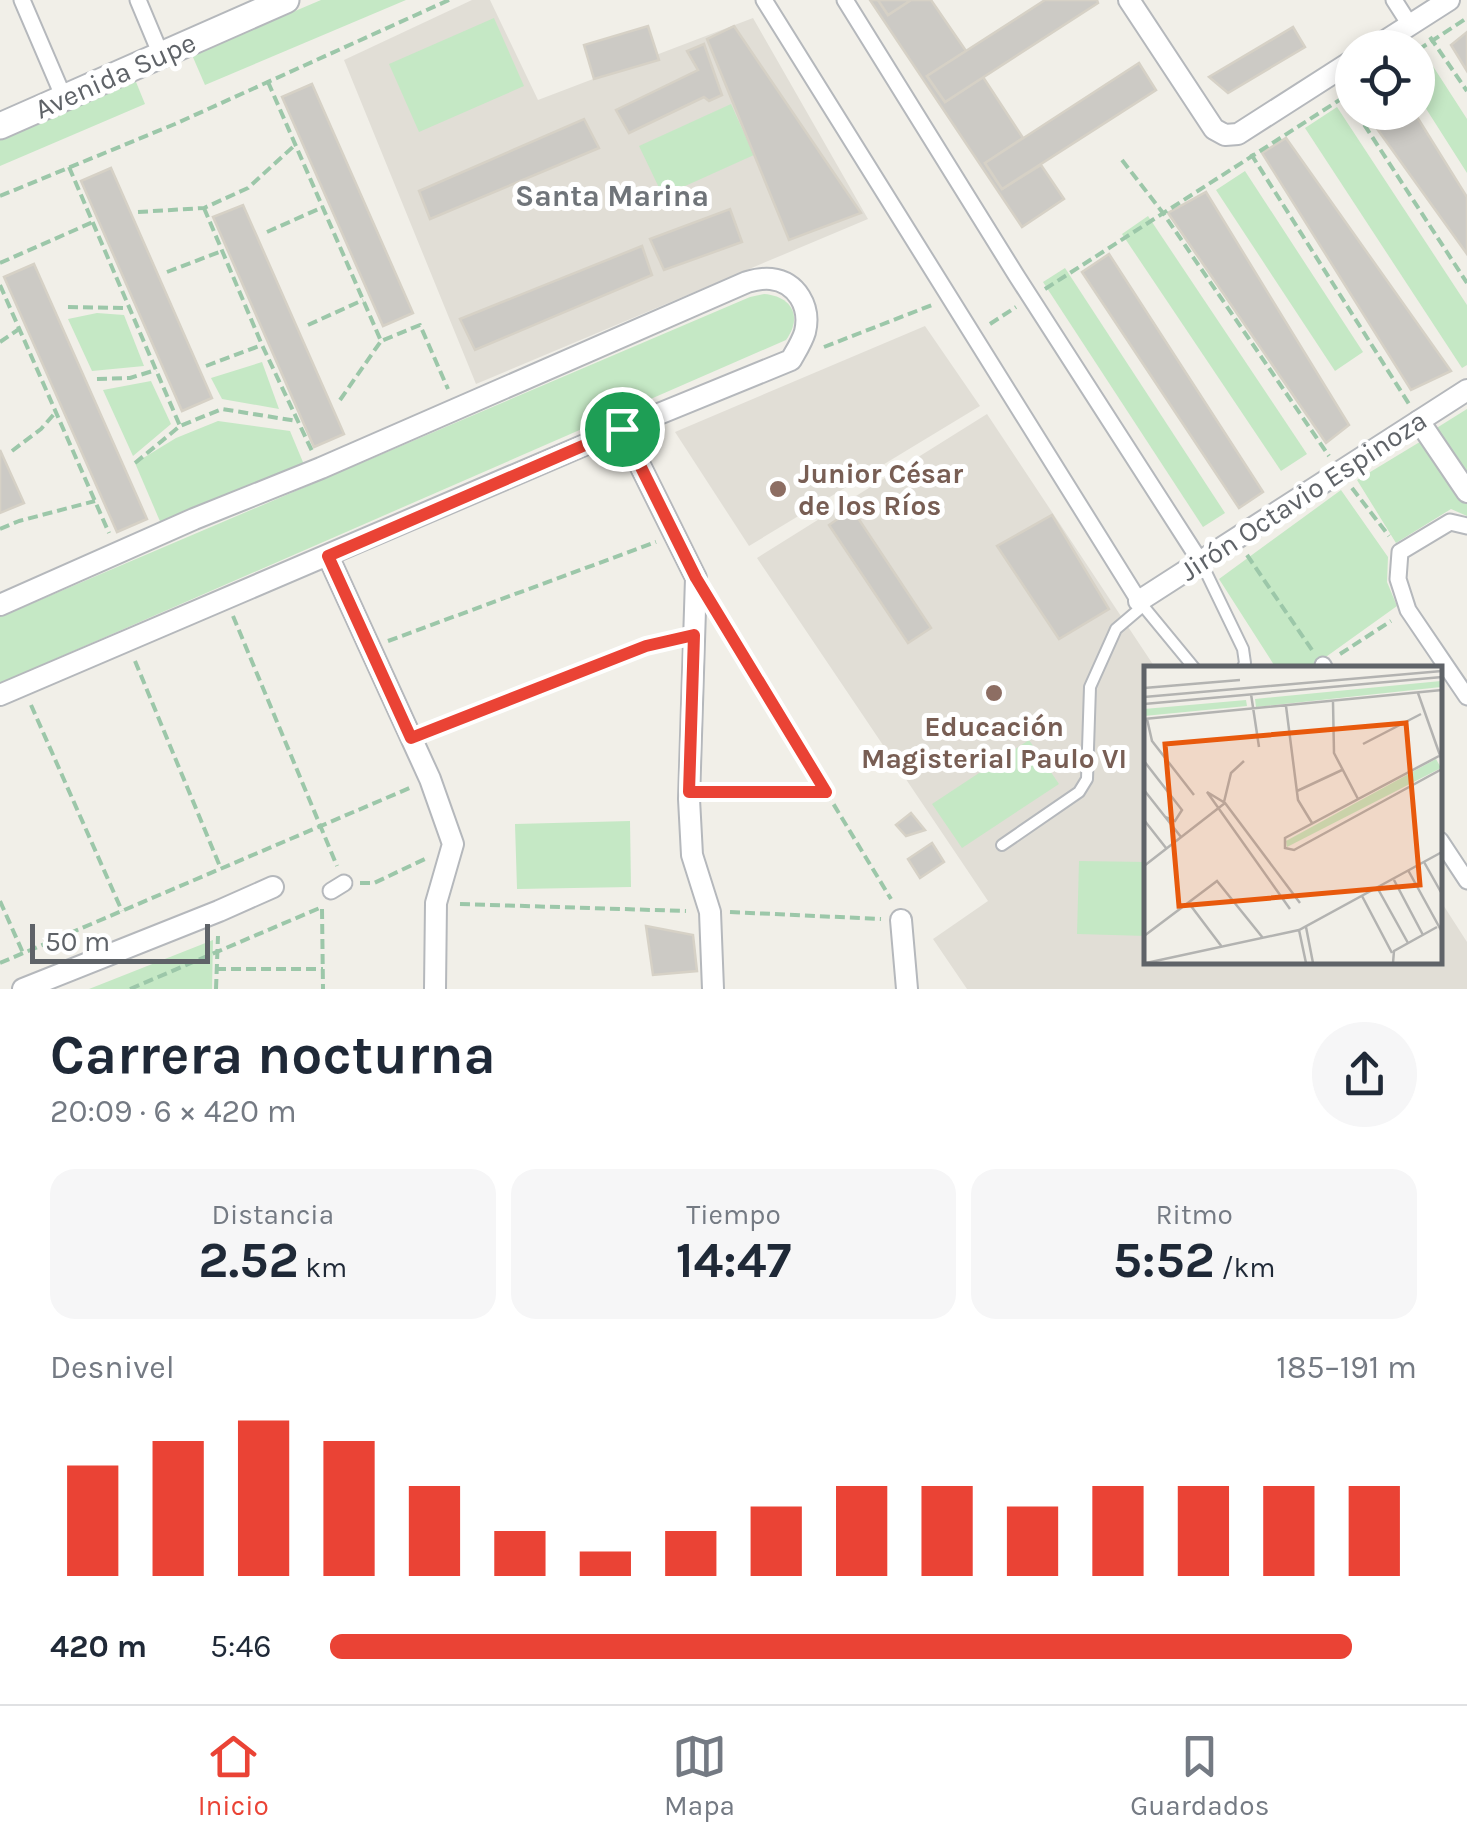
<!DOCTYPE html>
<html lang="es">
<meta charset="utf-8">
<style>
body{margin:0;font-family:Karla,sans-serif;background:#f6f6f7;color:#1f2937;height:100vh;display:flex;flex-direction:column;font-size:38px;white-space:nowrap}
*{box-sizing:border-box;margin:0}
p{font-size:32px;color:#747a83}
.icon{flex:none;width:55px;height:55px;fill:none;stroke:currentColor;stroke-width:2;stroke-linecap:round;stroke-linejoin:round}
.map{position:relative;height:989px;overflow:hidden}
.drawer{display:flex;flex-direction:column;background:#fff;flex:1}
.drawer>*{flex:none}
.tools{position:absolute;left:1335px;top:30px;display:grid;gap:20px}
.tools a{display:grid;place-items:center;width:100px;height:100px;border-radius:50%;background:#fff;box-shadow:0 5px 15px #0003;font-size:50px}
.scale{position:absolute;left:30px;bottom:25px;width:180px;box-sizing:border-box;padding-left:10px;border:5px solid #5f6368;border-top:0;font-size:28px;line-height:35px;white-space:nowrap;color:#5f6368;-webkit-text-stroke:8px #fff;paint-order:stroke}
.pin{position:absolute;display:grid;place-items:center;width:85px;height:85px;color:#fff;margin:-42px;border:5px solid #fff;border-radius:50%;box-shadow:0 2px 10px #0007}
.round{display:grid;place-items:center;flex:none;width:105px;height:105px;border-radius:52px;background:#f6f6f7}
.overview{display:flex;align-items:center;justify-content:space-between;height:170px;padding:0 50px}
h1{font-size:55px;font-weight:700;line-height:75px}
.figures{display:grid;grid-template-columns:repeat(3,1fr);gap:15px;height:170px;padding:10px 50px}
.figures div{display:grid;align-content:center;border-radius:25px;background:#f6f6f7;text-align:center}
.figures b{font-size:50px;font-weight:700}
.figures small{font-size:28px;font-weight:400}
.figures p{font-size:28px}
.chart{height:280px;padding:20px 50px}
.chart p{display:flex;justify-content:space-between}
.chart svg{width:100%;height:180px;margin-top:10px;stroke:#ea4335;stroke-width:6}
ul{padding:0 50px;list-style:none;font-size:32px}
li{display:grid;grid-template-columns:160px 120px 1fr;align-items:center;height:75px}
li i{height:25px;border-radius:12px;background:#ea4335}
.tab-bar{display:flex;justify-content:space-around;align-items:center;height:140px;border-top:2px solid #e0e1e3;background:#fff;font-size:28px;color:#747a83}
.tab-bar a{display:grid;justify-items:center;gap:5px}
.tab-bar .on{color:#ea4335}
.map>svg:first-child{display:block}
</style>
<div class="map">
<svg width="1467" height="989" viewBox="0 0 1467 989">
<rect width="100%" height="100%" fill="#f1efe8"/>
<g fill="#e1ded6">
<path d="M 472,0 L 490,0 L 538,100 L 753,18 L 868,219 L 476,384 L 344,60 Z"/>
<path d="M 925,326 L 980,406 L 749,546 L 675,432 Z"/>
<path d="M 987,414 L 1156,669 L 1147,669 L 1147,962 L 1440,962 L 1440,900 L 1467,942 L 1467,989 L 967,989 L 933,939 L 988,901 L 757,558 Z"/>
</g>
<g fill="#c5e8c5">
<path d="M 321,0 L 406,0 L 205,85 L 192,55 Z"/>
<path d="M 494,18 L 524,86 L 419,132 L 389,64 Z"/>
<path d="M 1418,43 L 1467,119 L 1467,173 L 1418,96 L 1418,48 L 1412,47 Z"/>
<path d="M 134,77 L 145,104 L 0,166 L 0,134 Z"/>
<path d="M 731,104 L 754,155 L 663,196 L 639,146 Z"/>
<path d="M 1337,107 L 1467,305 L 1467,365 L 1462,368 L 1305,128 Z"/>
<path d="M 1245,171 L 1363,352 L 1335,371 L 1216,190 Z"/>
<path d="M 1148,216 L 1307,454 L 1281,471 L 1122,234 Z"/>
<path d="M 1065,268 L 1225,513 L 1203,527 L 1043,282 Z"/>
<path d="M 764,294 C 792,296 803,317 786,340 L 0,683 L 0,617 L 750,297 Z"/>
<path d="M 97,313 L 124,315 L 144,366 L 92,371 L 68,319 Z"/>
<path d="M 262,362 L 279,409 L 222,399 L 211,378 Z"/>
<path d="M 151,381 L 171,424 L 133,456 L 103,390 Z"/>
<path d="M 1467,409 L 1467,479 L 1435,429 Z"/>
<path d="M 218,421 L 290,431 L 305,467 L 162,526 L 135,463 L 176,438 Z"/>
<path d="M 1428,437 L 1467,501 L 1467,516 L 1451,509 L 1396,543 L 1357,480 Z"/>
<path d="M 1341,490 L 1388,557 L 1387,582 L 1397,606 L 1309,669 L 1274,665 L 1219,579 Z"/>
<path d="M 1029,740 L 1059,784 L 962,848 L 932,804 Z"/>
<path d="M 630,821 L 631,887 L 517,889 L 515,824 Z"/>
<path d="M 1079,861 L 1147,862 L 1147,936 L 1077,934 Z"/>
<path d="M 213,940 L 212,989 L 89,989 Z"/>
</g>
<g fill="#cccac5" stroke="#d6d1c6" stroke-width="2.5">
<path d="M 870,0 L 878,0 L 888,15 L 911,0 L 931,0 L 966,51 L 927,76 L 945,102 L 983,77 L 1023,138 L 985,163 L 1002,189 L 1041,165 L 1064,199 L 1022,227 Z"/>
<path d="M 878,0 L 911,0 L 888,15 Z"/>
<path d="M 1045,0 L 1097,0 L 1098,3 L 945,102 L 927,76 Z"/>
<path d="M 648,26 L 659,60 L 594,79 L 584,45 Z"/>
<path d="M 734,26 L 861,213 L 789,240 L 707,39 Z"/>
<path d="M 1293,27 L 1305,47 L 1228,93 L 1209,77 Z"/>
<path d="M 1467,32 L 1467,71 L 1451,45 Z"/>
<path d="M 704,44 L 722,95 L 709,101 L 704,97 L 629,133 L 616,110 L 698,70 L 687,51 Z"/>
<path d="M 1139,63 L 1156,90 L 1002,189 L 985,163 Z"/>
<path d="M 312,84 L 413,313 L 383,326 L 282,97 Z"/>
<path d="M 1365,112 L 1414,112 L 1467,197 L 1467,254 Z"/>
<path d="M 584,119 L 599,148 L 430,219 L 419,191 Z"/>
<path d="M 1286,138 L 1451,371 L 1411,390 L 1262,153 Z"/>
<path d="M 111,168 L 212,398 L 182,411 L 81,181 Z"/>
<path d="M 1206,192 L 1349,425 L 1326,443 L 1168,213 Z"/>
<path d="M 243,205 L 344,434 L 314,447 L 213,217 Z"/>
<path d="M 730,209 L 742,242 L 664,270 L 650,239 Z"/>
<path d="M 642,246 L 652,275 L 475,350 L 460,319 Z"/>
<path d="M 1109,254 L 1263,492 L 1239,508 L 1082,272 Z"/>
<path d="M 34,264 L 147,519 L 117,532 L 4,277 Z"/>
<path d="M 0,450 L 24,503 L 0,513 Z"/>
<path d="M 852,509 L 931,628 L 908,643 L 829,525 Z"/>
<path d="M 1052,515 L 1109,609 L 1059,639 L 997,546 Z"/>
<path d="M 911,813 L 925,830 L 906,836 L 896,825 Z"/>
<path d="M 932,843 L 944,862 L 920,878 L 908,859 Z"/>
<path d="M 646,926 L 693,935 L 697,971 L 653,975 Z"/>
</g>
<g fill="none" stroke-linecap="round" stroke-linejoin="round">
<g stroke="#b5b8bc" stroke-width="14">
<g id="service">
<path d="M 1201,562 L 1243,649 L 1245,663 L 1242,669"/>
<path d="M 1139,601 L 1195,669"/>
<path d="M 411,738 L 646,646 L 693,635"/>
<path d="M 1002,845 L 1079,792 L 1087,779 L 1090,687 L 1116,629 L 1143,606"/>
</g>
</g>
<g stroke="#b5b8bc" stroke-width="19">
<g id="pedestrian">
<path d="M 22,0 L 64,98"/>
<path d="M 138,0 L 161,55"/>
<path d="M 764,0 L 1139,601"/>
<path d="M 845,0 L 1016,275 L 1200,561"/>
<path d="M 1394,0 L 1410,25"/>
<path d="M 1467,526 L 1450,522 L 1400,552 L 1398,579 L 1408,610 L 1467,697"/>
<path d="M 1323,665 L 1325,669"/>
<path d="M 1440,840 L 1467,881"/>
<path d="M 331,891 L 344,883"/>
</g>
</g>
<g stroke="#b5b8bc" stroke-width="24">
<g id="minor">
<path d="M 1129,0 L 1214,129 L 1225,135 L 1238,134 L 1352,61"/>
<path d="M 1374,48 L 1449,0"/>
<path d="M 1419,421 L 1467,492"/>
<path d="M 622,429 L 696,578 L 689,799 L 692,855 L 710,912 L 713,989"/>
<path d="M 328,556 L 430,779 L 453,844 L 436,903 L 435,989"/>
<path d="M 1139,601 L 1467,390"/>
<path d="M 0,605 L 194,519 L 321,468 L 747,282 C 754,280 763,278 771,279 C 797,282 811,307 805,332 C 802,342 796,351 791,360 L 622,429 L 0,695"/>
<path d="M 901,920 L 907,989"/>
<path d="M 23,989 L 219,911 L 273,887"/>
</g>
</g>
<g stroke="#b5b8bc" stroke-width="29">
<path id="tertiary" d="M 0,126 L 286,0"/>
</g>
<g stroke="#9cc7a9" stroke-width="4" stroke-dasharray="10 5" stroke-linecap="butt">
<path d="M 1430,37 L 1467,91"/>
<path d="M 1418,50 L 1467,18"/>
<path d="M 268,82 L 381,341 L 420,325 L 448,389"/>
<path d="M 1344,95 L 1352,107"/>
<path d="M 1356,112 L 1467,283"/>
<path d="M 1251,154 L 1409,404"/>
<path d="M 1122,160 L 1163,213 L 1329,456"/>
<path d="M 69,167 L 180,426"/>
<path d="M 0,196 L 175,124 L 449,0"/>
<path d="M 204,208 L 262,345 L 312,451"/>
<path d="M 138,212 L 204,208 L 248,188 L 295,145"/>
<path d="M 267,232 L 323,207"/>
<path d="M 0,263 L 93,222"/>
<path d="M 167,272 L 222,251"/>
<path d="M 0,285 L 109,533"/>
<path d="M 1045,289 L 1352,92"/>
<path d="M 68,307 L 128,308"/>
<path d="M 990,324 L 1016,307"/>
<path d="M 308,325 L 363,300"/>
<path d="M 0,342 L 19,329"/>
<path d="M 824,347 L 932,305"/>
<path d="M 206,366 L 262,345"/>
<path d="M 97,379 L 130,378 L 156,370"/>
<path d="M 340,400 L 381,341"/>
<path d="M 12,451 L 41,429 L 55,413"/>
<path d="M 135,463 L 180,426 L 222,409 L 297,421"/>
<path d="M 1352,488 L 1389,536"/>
<path d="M 0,529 L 19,521 L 95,501"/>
<path d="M 1247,555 L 1312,650"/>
<path d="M 717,612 L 891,899"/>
<path d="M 233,616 L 337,866"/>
<path d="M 388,641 L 656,542"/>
<path d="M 1340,654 L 1391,621"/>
<path d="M 135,661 L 221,869"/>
<path d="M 31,705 L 122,911"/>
<path d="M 711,792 L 827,792"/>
<path d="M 360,883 L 374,883 L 425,859"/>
<path d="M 0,901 L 23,953"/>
<path d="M 460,904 L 686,911"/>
<path d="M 322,909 L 323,989"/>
<path d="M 730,912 L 881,919"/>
<path d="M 0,963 L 412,787"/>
<path d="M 216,969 L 323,969"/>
<path d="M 130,989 L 322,907"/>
<path d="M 216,989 L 218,936"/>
</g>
<use href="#service" stroke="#fff" stroke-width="10"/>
<use href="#pedestrian" stroke="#fff" stroke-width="15"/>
<use href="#minor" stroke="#fff" stroke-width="20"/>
<use href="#tertiary" stroke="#fff" stroke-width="25"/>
</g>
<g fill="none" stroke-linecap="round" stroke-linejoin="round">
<g stroke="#fff" stroke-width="20">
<path id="route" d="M 622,429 L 696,578 L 826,792 L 689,792 L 694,635 L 646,646 L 411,738 L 328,556 Z"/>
</g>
<use href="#route" stroke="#ea4335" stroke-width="12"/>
</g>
<g fill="#8d6e63" stroke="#fff" stroke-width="4">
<circle cx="778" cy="489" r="10"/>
<circle cx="994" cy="693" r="10"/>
</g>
<g text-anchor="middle" stroke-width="10" stroke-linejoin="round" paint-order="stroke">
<g font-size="28" fill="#5f6368" stroke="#fff">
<text transform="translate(115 75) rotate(-24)" y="10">Avenida Supe</text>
<text transform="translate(1303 495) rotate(-33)" y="10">Jirón Octavio Espinoza</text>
</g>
<g font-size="28" font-weight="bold" fill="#785e54" stroke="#fff" text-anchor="start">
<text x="798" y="483">Junior César<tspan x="798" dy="32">de los Ríos</tspan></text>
<text x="994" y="736" text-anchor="middle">Educación<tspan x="994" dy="32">Magisterial Paulo VI</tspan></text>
</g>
<g font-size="30" font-weight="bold" fill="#70757a" stroke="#fff">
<text x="612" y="206">Santa Marina</text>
</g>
</g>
<g transform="translate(1144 666)">
<rect width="298" height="298" fill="#f1efe8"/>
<path d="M 297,15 L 297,21 L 112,41 L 111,33 ZM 102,34 L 103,40 L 0,50 L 0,43 ZM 292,93 L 297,102 L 143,181 L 142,175 Z" fill="#c5e8c5"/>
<path fill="none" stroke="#b3b3b1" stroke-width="2.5" d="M 0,22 L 96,14M 274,27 L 298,95M 107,28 L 115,81M 0,31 L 298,5M 189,36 L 190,87 L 214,133M 0,38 L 298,11M 142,40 L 154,134 L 168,157M 0,53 L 298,24M 3,53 L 8,75 L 50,129M 219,78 L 277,48M 295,90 L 141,172 L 141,182 L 150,184 L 298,103M 0,95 L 38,144 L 31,155 L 21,151M 0,124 L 37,171M 153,125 L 198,104M 80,136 L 87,107 L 100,95M 0,154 L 22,182M 280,196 L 298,228M 0,200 L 81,137M 264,204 L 298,266M 250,214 L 279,269M 234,223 L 264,277M 218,230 L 248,287M 44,236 L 78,281M 146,243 L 63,126 L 81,137 L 156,237M 162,261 L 169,297M 155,264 L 162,297M 0,270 L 73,215 L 119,272M 2,297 L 155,264 L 298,186M 249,297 L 250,285 L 293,261"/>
<path fill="#e8590c" fill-opacity="0.15" stroke="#e8590c" stroke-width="5" d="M 262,57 L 276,219 L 35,240 L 21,78 Z"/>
<rect width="298" height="298" fill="none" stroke="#5f6368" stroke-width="5"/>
</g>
</svg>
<div class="tools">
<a><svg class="icon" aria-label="locate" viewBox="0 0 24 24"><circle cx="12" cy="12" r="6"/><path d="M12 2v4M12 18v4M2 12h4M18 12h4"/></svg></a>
</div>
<div class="scale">50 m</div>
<div class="pin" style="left:622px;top:429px;background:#1e9e55"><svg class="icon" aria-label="arrive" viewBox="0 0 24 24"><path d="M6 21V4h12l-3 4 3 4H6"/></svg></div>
</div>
<section class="drawer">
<div class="overview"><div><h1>Carrera nocturna</h1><p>20:09 · 6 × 420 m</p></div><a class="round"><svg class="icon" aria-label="share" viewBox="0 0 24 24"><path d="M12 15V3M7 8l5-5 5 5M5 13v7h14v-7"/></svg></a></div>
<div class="figures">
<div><p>Distancia</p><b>2.52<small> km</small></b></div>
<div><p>Tiempo</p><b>14:47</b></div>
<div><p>Ritmo</p><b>5:52<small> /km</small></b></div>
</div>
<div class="chart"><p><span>Desnivel</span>185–191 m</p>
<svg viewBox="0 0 160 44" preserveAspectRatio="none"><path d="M5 44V17M15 44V11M25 44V6M35 44V11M45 44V22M55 44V33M65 44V38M75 44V33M85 44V27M95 44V22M105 44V22M115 44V27M125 44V22M135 44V22M145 44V22M155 44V22"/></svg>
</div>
<ul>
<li><b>420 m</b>5:46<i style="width:94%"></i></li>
</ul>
</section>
<nav class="tab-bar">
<a class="on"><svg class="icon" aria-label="home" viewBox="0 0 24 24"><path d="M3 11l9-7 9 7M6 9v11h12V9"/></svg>Inicio</a>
<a><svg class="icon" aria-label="map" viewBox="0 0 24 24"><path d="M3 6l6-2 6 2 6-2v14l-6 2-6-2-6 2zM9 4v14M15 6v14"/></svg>Mapa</a>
<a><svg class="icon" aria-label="saved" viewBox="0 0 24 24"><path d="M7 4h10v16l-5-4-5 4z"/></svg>Guardados</a>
</nav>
